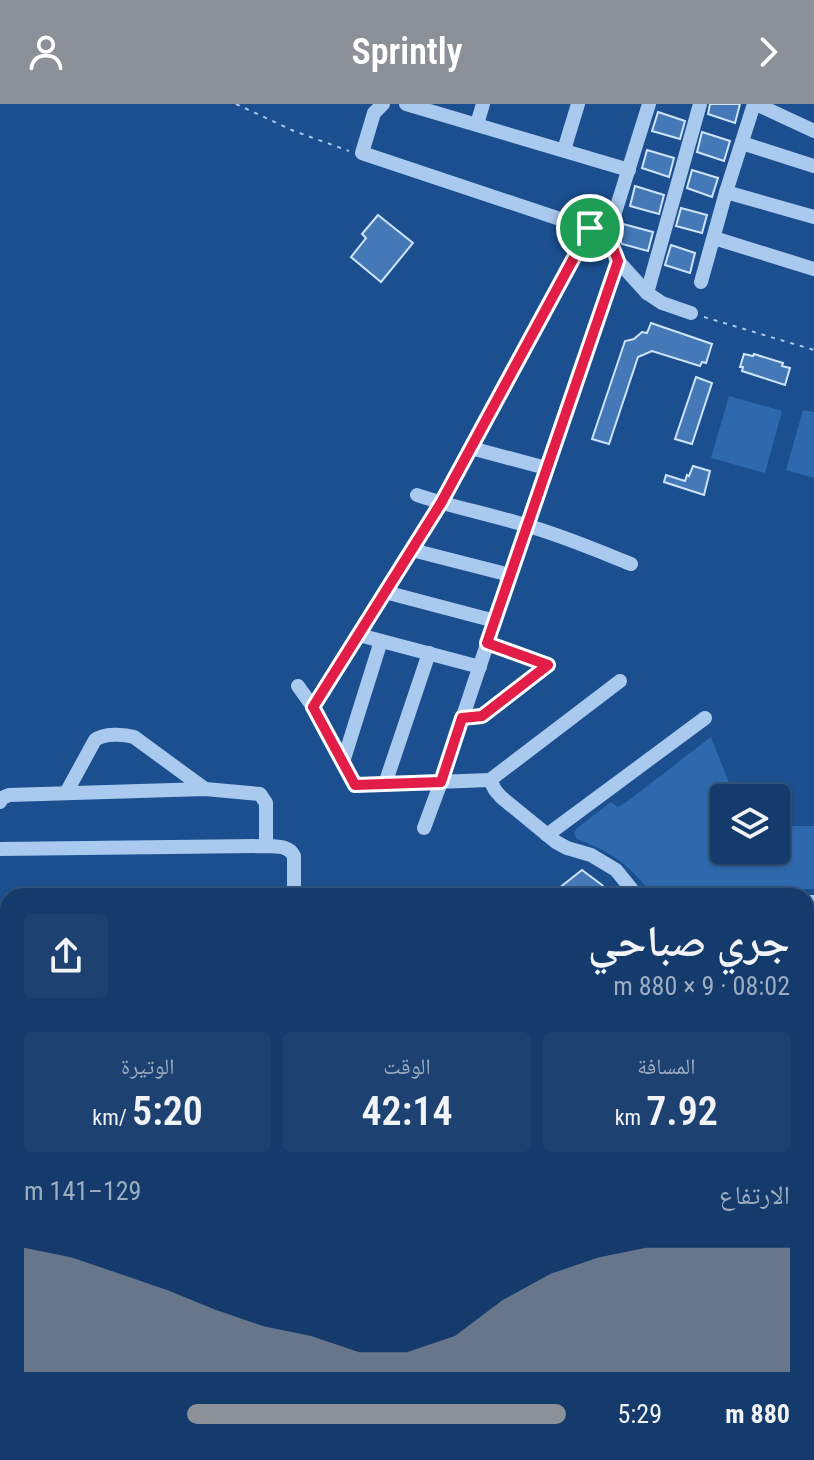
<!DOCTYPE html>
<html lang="ar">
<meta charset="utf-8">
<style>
body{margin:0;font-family:"Roboto Condensed","Noto Naskh Arabic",sans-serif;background:#1d4271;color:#f1f3f6;direction:rtl;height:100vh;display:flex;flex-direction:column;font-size:30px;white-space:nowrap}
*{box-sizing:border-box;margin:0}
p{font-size:26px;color:#9dadc1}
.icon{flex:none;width:44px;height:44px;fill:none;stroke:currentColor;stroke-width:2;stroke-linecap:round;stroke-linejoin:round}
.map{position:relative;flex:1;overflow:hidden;direction:ltr}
.sheet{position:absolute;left:0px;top:784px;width:814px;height:572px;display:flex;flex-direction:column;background:#143b6b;border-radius:24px 24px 0 0;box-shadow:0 2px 6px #0004,0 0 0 2px #33557e;direction:rtl}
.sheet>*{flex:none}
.fabs{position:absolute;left:710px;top:680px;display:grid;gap:16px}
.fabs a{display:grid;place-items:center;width:80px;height:80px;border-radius:8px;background:#143b6b;box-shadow:0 2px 6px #0004,0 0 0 2px #33557e;font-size:40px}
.pin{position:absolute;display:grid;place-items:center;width:68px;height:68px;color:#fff;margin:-34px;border:4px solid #fff;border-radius:50%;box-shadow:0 2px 8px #0007}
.round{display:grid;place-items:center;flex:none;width:84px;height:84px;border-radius:8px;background:#1d4271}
.headline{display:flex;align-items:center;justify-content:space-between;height:136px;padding:0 24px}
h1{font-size:44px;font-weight:600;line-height:60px}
.metrics{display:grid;grid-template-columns:repeat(3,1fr);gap:12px;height:136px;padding:8px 24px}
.metrics div{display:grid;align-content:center;border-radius:8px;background:#1d4271;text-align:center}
.metrics b{font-size:40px;font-weight:600}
.metrics small{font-size:22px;font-weight:400}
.metrics p{font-size:22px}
.chart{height:224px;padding:16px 24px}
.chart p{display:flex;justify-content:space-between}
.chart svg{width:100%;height:144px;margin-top:8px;fill:#8c9099;opacity:.7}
ul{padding:0 24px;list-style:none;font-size:26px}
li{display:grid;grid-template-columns:128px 96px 1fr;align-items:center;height:60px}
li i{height:20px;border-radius:10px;background:#8c9099}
header{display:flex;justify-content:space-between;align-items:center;height:104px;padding:0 24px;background:#8c9099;color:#fff;font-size:36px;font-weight:600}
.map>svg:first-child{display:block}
</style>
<header><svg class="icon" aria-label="forward" viewBox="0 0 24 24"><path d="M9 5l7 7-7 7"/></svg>Sprintly<svg class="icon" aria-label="person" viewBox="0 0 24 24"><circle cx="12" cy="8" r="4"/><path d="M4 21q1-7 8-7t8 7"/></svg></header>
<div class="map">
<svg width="814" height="1356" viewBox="0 0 814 1356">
<rect width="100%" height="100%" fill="#1b4f8f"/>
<g fill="#2e69ad">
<path d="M 729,292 L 782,307 L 765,369 L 711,354 Z"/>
<path d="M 803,306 L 814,308 L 814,374 L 786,366 Z"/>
<path d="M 711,633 L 735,694 L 724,694 L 724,746 L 776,746 L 776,722 L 814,722 L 814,785 L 649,786 C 624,757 613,749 577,735 L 574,729 L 576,725 L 611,698 L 618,703 L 625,699 Z"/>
<rect x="0" y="812" width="8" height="111"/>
</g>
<g fill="#4478b7" stroke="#cfe3fa" stroke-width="2">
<path d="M 710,0 L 740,0 L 735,19 L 708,10 Z"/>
<path d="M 658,8 L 685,17 L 680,35 L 652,27 Z"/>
<path d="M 702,28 L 730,37 L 724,57 L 697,48 Z"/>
<path d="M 647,46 L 674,54 L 669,73 L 642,64 Z"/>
<path d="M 692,66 L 718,74 L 712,93 L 687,84 Z"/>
<path d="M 635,82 L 664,91 L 659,110 L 630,102 Z"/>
<path d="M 681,104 L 707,111 L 702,129 L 676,122 Z"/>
<path d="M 378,111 L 413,139 L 381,178 L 351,153 L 366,134 L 362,130 Z"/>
<path d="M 623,120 L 653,128 L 648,147 L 622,140 L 620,135 Z"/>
<path d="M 671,141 L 695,149 L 690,169 L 665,161 Z"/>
<path d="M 651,219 L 712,240 L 706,259 L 702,258 L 700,262 L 652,247 L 638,253 L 609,340 L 592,335 L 625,237 L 634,235 L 642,228 L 647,229 Z"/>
<path d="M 744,250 L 753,252 L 754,250 L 783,259 L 782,262 L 790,264 L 785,281 L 742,267 L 743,263 L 740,263 Z"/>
<path d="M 696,273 L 712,279 L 692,340 L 675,335 Z"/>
<path d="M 693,362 L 710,367 L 704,391 L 664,378 L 666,371 L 685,377 L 687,371 L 689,372 Z"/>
<path d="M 582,766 L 602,781 L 613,792 L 549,792 Z"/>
</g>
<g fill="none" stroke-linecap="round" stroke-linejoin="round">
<g stroke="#a9c9ee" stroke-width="2" stroke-dasharray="4 6" stroke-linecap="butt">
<path d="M 236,0 L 294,27 L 349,47"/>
<path d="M 704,213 L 814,246"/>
<path d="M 0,860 L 8,860"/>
<path d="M 443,1356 L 444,1348"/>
</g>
<g stroke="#a9c9ee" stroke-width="14">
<path d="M 383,0 L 374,9 L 362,49 L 608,131"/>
<path d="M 406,0 L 629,66"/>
<path d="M 649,0 L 608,131 L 618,157 L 647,189 L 662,199 L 691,209"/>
<path d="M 756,0 L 814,27"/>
<path d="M 477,20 L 483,0"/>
<path d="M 742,39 L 814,62"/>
<path d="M 564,46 L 578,0"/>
<path d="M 726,88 L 814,113"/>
<path d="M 714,134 L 814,165"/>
<path d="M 701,178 L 726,88 L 754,0"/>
<path d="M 647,189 L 700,0"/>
<path d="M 471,344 L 546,364"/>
<path d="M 417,391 C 452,403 489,410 525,421 C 561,431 596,446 631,460"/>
<path d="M 412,446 L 510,471"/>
<path d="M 385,488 L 495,517"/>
<path d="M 359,531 L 480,563"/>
<path d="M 298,582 L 313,603 L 355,681 L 490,676 L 620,577"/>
<path d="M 313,603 L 441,399 L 590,124"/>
<path d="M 462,614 L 482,612 L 548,561 L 487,539"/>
<path d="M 343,658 L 381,537"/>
<path d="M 490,676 L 495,686 L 501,693 L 556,738 L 567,744 L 591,751 L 616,766 L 637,792"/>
<path d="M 385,680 L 429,549"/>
<path d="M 66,689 L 95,636 C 104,629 124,630 134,633 L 205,685"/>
<path d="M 0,698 L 2,694 L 9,691 L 205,685 L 260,690 L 266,699 L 266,742"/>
<path d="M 424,724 L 441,678 L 546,364 L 618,157"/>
<path d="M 547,731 L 705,614"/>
<path d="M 0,745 L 266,742 C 276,743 289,741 294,752 L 294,792"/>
<path d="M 806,798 L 814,798"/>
<path d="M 0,805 L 8,805"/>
<path d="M 806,852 L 814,852"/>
<path d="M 806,872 L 814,872"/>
<path d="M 806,925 L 814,925"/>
<path d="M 0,934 L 8,934"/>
<path d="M 0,995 L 8,995"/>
<path d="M 806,1040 L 814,1048"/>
<path d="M 0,1059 L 8,1059"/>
<path d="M 806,1080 L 814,1073"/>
<path d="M 0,1086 L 8,1136"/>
<path d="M 806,1109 L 814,1116"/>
<path d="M 0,1200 L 8,1228"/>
<path d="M 806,1212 L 814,1219"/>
<path d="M 806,1277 L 814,1252"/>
<path d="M 806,1343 L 814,1350"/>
<path d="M 47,1348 L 50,1356"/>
<path d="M 68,1348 L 72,1356"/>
<path d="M 482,1348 L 482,1356"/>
<path d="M 539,1348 L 539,1356"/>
<path d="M 653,1348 L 671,1356"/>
<path d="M 161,1356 L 170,1348"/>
<path d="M 343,1356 L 353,1348"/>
<path d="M 601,1356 L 604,1348"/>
<path d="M 714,1356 L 717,1348"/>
<path d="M 776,1356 L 779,1348"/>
</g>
</g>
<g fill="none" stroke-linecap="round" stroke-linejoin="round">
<g stroke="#fff" stroke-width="16">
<path id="route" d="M 590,124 L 608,131 L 618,157 L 487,539 L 548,561 L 482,612 L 462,614 L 441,678 L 355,681 L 313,603 L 441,399 Z"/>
</g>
<use href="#route" stroke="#e11d48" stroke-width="10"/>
</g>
</svg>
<div class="fabs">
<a><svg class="icon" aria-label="layers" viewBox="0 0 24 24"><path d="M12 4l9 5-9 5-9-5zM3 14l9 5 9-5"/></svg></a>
</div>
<div class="pin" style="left:590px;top:124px;background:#1e9e55"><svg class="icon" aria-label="arrive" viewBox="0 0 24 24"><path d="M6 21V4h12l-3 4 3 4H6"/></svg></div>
<section class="sheet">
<div class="headline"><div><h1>جري صباحي</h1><p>08:02 · 9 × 880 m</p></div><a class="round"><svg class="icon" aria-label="share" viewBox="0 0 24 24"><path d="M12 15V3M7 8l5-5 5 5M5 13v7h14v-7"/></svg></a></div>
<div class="metrics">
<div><p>المسافة</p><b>7.92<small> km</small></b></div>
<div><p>الوقت</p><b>42:14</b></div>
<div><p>الوتيرة</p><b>5:20<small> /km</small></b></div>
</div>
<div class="chart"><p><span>الارتفاع</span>129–141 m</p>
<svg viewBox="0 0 160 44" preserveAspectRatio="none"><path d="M0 44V6L10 9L20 14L30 19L40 25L50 30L60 33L70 38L80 38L90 33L100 22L110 14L120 9L130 6L140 6L150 6L160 6V44z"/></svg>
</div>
<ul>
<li><b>880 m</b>5:29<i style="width:70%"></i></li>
</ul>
</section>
</div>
